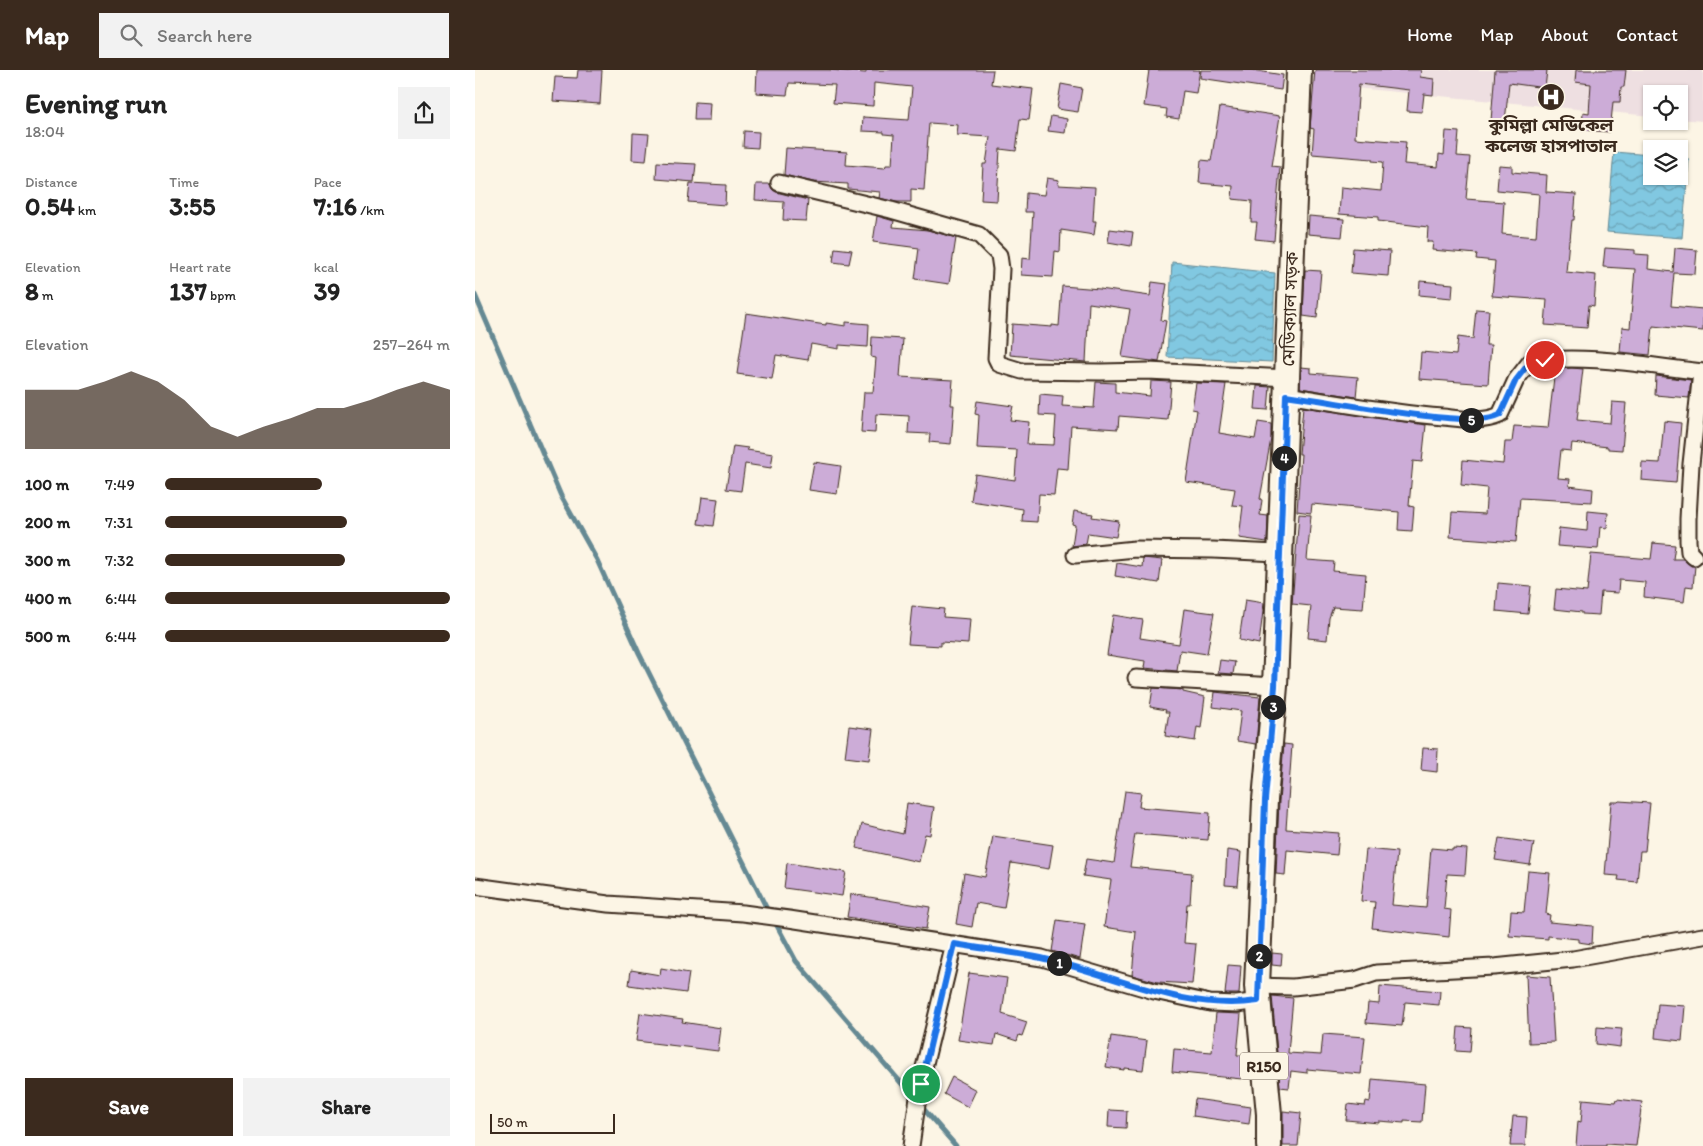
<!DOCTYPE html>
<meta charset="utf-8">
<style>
body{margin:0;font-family:Itim,"Noto Sans Bengali",sans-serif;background:#f2f2f2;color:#222;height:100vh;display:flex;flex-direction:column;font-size:19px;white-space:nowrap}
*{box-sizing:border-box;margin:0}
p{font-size:16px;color:#767676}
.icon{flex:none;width:28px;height:28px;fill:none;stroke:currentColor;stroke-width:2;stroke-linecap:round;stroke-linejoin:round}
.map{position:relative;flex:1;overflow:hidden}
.panel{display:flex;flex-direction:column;background:#fff;width:475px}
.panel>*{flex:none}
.tools{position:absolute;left:1168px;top:15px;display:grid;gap:10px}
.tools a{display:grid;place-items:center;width:45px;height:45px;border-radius:0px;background:#fff;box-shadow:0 1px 4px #0004;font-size:25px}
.scale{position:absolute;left:15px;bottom:12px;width:125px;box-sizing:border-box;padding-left:5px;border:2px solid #3b2a1e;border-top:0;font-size:14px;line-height:18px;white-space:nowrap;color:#3b2a1e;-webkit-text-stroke:4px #fcf5e5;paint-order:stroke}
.pin{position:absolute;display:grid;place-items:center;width:42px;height:42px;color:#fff;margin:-21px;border:2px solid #fff;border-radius:50%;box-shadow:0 1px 5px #0007}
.km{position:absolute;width:25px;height:25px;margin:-12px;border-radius:50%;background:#222;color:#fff;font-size:14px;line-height:25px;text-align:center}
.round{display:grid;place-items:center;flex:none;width:52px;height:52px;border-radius:0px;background:#f2f2f2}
.overview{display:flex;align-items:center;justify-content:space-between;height:85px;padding:0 25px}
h1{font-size:28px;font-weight:700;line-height:38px}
.figures{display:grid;grid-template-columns:repeat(3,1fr);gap:8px;height:85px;padding:5px 25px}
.figures div{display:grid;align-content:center}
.figures b{font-size:25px;font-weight:700}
.figures small{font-size:14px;font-weight:400}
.figures p{font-size:14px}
.chart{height:140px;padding:10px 25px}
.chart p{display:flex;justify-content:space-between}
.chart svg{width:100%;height:90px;margin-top:5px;fill:#3b2a1e;opacity:.7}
.action{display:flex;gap:10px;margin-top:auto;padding:10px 25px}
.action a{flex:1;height:58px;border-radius:0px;background:#3b2a1e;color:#fff;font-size:20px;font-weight:700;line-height:58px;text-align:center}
.action a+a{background:#f2f2f2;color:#222}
ul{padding:0 25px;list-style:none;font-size:16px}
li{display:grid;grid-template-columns:80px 60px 1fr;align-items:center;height:38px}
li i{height:12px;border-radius:6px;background:#3b2a1e}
header{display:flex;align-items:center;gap:30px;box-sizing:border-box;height:70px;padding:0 25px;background:#3b2a1e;color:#fff}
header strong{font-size:24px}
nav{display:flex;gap:28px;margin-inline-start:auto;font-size:18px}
.search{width:350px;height:45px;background:#f2f2f2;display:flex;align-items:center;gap:12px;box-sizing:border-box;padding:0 18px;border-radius:0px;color:#767676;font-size:19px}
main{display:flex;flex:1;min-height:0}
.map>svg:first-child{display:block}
</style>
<header>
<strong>Map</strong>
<div class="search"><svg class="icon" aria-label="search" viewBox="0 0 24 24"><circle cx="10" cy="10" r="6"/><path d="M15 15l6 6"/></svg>Search here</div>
<nav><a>Home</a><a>Map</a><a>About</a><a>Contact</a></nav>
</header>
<main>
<section class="panel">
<div class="overview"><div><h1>Evening run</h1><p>18:04</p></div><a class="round"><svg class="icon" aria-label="share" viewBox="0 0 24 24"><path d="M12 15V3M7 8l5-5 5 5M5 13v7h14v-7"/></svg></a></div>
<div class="figures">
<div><p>Distance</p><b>0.54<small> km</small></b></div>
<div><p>Time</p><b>3:55</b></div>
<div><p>Pace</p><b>7:16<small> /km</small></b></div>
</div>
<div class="figures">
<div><p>Elevation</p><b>8<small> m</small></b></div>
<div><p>Heart rate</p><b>137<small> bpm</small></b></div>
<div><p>kcal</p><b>39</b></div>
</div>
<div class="chart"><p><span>Elevation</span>257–264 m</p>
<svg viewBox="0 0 160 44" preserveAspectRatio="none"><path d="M0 44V15L10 15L20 15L30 11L40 6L50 11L60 20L70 33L80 38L90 33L100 29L110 24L120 24L130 20L140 15L150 11L160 15V44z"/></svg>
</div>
<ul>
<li><b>100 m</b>7:49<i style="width:55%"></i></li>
<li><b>200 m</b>7:31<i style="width:64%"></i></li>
<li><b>300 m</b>7:32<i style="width:63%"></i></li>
<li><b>400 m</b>6:44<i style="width:100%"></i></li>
<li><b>500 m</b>6:44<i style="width:100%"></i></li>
</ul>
<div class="action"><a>Save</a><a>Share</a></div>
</section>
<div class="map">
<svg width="1228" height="1076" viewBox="0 0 1228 1076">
<defs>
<pattern id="water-waves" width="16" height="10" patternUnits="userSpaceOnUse" patternTransform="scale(1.25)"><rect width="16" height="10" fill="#81c8e1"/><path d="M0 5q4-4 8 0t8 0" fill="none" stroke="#6ba3b6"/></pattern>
</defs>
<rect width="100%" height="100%" fill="#fcf5e5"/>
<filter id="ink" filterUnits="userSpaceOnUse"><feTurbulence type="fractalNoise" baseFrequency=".02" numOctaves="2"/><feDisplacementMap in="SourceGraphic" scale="10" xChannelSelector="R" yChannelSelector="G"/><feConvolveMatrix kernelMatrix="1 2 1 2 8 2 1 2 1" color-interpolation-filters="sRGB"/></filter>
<g filter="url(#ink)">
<path fill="#eedfe1" d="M 839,0 L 1228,0 L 1228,51 L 1204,49 L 1204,24 L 1176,24 L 1176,46 L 838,14 Z"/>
<g fill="url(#water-waves)" stroke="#658993">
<path d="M 1139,82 L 1176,85 L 1176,106 L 1204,106 L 1204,88 L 1214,89 L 1207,168 L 1132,162 Z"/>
<path d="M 697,192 L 800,203 L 797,292 L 692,287 Z"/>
</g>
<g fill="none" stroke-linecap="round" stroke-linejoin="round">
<g stroke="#658993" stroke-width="5">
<path d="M 0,225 L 86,426 L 122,490 L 164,583 L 294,843"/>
<path d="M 299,850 L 321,891 L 440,1029"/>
<path d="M 446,1036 L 481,1076"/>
</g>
</g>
<g fill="#ccacd7" stroke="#3b2a1e">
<path d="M 103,0 L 127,0 L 125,34 L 78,31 L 80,7 L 102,8 Z"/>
<path d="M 282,0 L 354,0 L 391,3 L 391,0 L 518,0 L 516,14 L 558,19 L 554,50 L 545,49 L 541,81 L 525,79 L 522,131 L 506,130 L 508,94 L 511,94 L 515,67 L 482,65 L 483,55 L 454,53 L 449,120 L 436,119 L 436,132 L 421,132 L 404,128 L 405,122 L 373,119 L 373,114 L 338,112 L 309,105 L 311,78 L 372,82 L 371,95 L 410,98 L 411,95 L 417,95 L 419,65 L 409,64 L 409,62 L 387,61 L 388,47 L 434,50 L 437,17 L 399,13 L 398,36 L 358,33 L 360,15 L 314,13 L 312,25 L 281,23 Z"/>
<path d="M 674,0 L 725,0 L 721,23 L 708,21 L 704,49 L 691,47 L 692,39 L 669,36 Z"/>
<path d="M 726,0 L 776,0 L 808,5 L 806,20 L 725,8 Z"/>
<path d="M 840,0 L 946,0 L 945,7 L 959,9 L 958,25 L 949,24 L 947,42 L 932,41 L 934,20 L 884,14 L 880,68 L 931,72 L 929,94 L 963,97 L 964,84 L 969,85 L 971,61 L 984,62 L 982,86 L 995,87 L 991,129 L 1029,132 L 1027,164 L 1061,167 L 1064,124 L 1022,120 L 1024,95 L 1037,96 L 1037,102 L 1072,105 L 1071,122 L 1101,124 L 1099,150 L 1097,150 L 1095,170 L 1094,170 L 1091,202 L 1121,205 L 1119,236 L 1114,235 L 1112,258 L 1070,255 L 1072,230 L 1017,226 L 1020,191 L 1001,189 L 1002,184 L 957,180 L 958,172 L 952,172 L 953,157 L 903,151 L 903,147 L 864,144 L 866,117 L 906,121 L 908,92 L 897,91 L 897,89 L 837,84 L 839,59 L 835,58 Z"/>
<path d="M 1020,0 L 1072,0 L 1070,18 L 1034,13 L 1030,52 L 1016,51 Z"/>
<path d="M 1101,0 L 1151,0 L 1149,17 L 1146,17 L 1145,32 L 1138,32 L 1135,62 L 1107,60 L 1108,42 L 1114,43 L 1116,14 L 1100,12 Z"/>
<path d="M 586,14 L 607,18 L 603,42 L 582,39 Z"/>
<path d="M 220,32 L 235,33 L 234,50 L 219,50 Z"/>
<path d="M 745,37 L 805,46 L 797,96 L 805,97 L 799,171 L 780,169 L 782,152 L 776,152 L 777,131 L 757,129 L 758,116 L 724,113 L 726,90 L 736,91 Z"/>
<path d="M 576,46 L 592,49 L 590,63 L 573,61 Z"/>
<path d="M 269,61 L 284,62 L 283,78 L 268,77 Z"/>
<path d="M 158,63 L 174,64 L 171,91 L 157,90 Z"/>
<path d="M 182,92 L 221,94 L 219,112 L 181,109 Z"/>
<path d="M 572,108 L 584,110 L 583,115 L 620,117 L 618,151 L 621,151 L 619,165 L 586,160 L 585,182 L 580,181 L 578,207 L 546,205 L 547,188 L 555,189 L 558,142 L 550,142 L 551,123 L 569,125 Z"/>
<path d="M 215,113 L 251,115 L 250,135 L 213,132 Z"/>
<path d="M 281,114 L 295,114 L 297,119 L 301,122 L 333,130 L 331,151 L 308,150 L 309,132 L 280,130 Z"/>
<path d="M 402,146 L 419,151 L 418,157 L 453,160 L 481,168 L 474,214 L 440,209 L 444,178 L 398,172 Z"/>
<path d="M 834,146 L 869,149 L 867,167 L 833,164 Z"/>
<path d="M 635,159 L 658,162 L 656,176 L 633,172 Z"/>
<path d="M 360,178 L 377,180 L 374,194 L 358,192 Z"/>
<path d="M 878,178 L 915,181 L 913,206 L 876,203 Z"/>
<path d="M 1130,178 L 1160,180 L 1160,184 L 1174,185 L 1173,199 L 1198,202 L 1200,178 L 1222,180 L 1220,204 L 1199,203 L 1196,236 L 1228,239 L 1228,261 L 1178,256 L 1175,285 L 1145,282 L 1147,257 L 1155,258 L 1160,199 L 1128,197 Z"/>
<path d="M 830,200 L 846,201 L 842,248 L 828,246 Z"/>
<path d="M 945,211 L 978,214 L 977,228 L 944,225 Z"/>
<path d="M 677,212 L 692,214 L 686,250 L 691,251 L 684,292 L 647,287 L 655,239 L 614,233 L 611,292 L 535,285 L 537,254 L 577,257 L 577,255 L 584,256 L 587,216 L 625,219 L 675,226 Z"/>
<path d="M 1001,239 L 1014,240 L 1011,275 L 1016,275 L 1013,314 L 944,309 L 946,282 L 981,285 L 983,267 L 998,269 Z"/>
<path d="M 271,243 L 351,255 L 351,253 L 371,256 L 371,252 L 394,254 L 393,277 L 364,275 L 364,279 L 336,274 L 333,290 L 301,285 L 297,309 L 262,304 Z"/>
<path d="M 397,267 L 428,269 L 425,307 L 478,310 L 476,335 L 479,335 L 476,374 L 454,372 L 455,364 L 433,363 L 434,346 L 401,344 L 400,363 L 386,362 L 389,322 L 398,322 L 401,288 L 396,287 Z"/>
<path d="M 826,297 L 836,298 L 836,303 L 883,307 L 881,327 L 825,318 Z"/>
<path d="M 1097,298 L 1108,299 L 1102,350 L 1135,353 L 1137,332 L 1151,333 L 1147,380 L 1133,379 L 1133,377 L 1097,373 L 1096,381 L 1086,380 L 1083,408 L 1095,409 L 1094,416 L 1118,419 L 1117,432 L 1045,428 L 1041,472 L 975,467 L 977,442 L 1010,444 L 1012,418 L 986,415 L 988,390 L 1028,394 L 1030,372 L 1037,372 L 1039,356 L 1073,358 L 1080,299 Z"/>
<path d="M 1181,306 L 1216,310 L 1214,328 L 1180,325 Z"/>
<path d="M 676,311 L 696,312 L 693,350 L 644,346 L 643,359 L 596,356 L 593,399 L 582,398 L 579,425 L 564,424 L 562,452 L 547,451 L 548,439 L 496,431 L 500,404 L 540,410 L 542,380 L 502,378 L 504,345 L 500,344 L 502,331 L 538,336 L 535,350 L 554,352 L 552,374 L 579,375 L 581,346 L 564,345 L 565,324 L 588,326 L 587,336 L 619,338 L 621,312 L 640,313 L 640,322 L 675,326 Z"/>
<path d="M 721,313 L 751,314 L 744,363 L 780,369 L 783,352 L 796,354 L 796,369 L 785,429 L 787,430 L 785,445 L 793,446 L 792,472 L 764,468 L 768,436 L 757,435 L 760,419 L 711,412 L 722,340 L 717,339 Z"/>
<path d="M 782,316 L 795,317 L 793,340 L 780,339 Z"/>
<path d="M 828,337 L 951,355 L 947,392 L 938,391 L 934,436 L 939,437 L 937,461 L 923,460 L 924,442 L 837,434 L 836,443 L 822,441 L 826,384 L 824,384 Z"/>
<path d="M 1189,351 L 1206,353 L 1201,413 L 1166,410 L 1167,392 L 1185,393 Z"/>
<path d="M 258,376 L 273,378 L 272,380 L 298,384 L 296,398 L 270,394 L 266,421 L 251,419 Z"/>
<path d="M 339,392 L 366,396 L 362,424 L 334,420 Z"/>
<path d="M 227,427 L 243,429 L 239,456 L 223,454 Z"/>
<path d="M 599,441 L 618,444 L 617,447 L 644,451 L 641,467 L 613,463 L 611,474 L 597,476 L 600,455 L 597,454 Z"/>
<path d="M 1113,441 L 1133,443 L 1132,458 L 1125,457 L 1123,479 L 1082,476 L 1084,458 L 1112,461 Z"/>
<path d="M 824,444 L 836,445 L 832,490 L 859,492 L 858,501 L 891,504 L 888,539 L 858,537 L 854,548 L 852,570 L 833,568 L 836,536 L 817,534 Z"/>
<path d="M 1178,473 L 1200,475 L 1198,489 L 1208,489 L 1216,496 L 1220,496 L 1218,517 L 1211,516 L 1209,532 L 1169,527 L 1170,512 L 1144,510 L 1143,523 L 1126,522 L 1124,545 L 1107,544 L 1107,542 L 1079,539 L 1081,519 L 1112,522 L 1116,484 L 1176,489 Z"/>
<path d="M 668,488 L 687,490 L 684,513 L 640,506 L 642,493 L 667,497 Z"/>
<path d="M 1023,513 L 1056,516 L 1053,544 L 1021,541 Z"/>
<path d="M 770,530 L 789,533 L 784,574 L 764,570 Z"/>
<path d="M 437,536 L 469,539 L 468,547 L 495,549 L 493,574 L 466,572 L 466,576 L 433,574 Z"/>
<path d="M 709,539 L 739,543 L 732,584 L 705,580 L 702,601 L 669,598 L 670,591 L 632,585 L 638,545 L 668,550 L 665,568 L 704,574 Z"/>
<path d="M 745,590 L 760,592 L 758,604 L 743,603 Z"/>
<path d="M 678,618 L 708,620 L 708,622 L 730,627 L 726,658 L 722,657 L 720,671 L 690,666 L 694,642 L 690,642 L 691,640 L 675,637 Z"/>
<path d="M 740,622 L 785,627 L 781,674 L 762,671 L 766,641 L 738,637 Z"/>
<path d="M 374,656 L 398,659 L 394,690 L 370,687 Z"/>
<path d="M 809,674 L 817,675 L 811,759 L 864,763 L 862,785 L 812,780 L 810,805 L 801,804 L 804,731 Z"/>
<path d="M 948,678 L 963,679 L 962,702 L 946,700 Z"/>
<path d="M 650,721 L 666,723 L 664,737 L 735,743 L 733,770 L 660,764 L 655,797 L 717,803 L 715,834 L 712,834 L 709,873 L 721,874 L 717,914 L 683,912 L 657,905 L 661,862 L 629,857 L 636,810 L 608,806 L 611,789 L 639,793 Z"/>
<path d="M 1144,731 L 1175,733 L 1170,781 L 1165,781 L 1162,812 L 1143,810 L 1144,806 L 1130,805 L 1136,732 L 1143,732 Z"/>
<path d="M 432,733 L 459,737 L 455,765 L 450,764 L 444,792 L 381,778 L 387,754 L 428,764 Z"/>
<path d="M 518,766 L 578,775 L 574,799 L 536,793 L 529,838 L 501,833 L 497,857 L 481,854 L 489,803 L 510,807 Z"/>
<path d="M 1024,768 L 1059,773 L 1055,795 L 1020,790 Z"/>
<path d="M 956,778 L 978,780 L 978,778 L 992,779 L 990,805 L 972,804 L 969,839 L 976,840 L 974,867 L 897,858 L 900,832 L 886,831 L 891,779 L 922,782 L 917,835 L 951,838 Z"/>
<path d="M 752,780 L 766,782 L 763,816 L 750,815 Z"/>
<path d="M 312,793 L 371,802 L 367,826 L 309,818 Z"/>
<path d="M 1053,801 L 1075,803 L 1071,844 L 1075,845 L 1074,852 L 1118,856 L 1117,874 L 1103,872 L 1103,869 L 1073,866 L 1073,869 L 1034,866 L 1036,841 L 1049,842 Z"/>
<path d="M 376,824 L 455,837 L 451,859 L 372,847 Z"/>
<path d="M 582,850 L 610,854 L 605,889 L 577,881 Z"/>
<path d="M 797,883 L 807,884 L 806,896 L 797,895 Z"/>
<path d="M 753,895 L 766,896 L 764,924 L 750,924 Z"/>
<path d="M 186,898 L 214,903 L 211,923 L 154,915 L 156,900 L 185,905 Z"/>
<path d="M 494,903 L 532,908 L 527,944 L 552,952 L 547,966 L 544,965 L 542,971 L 521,964 L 519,975 L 483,970 Z"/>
<path d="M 1051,905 L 1075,907 L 1079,972 L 1054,973 Z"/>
<path d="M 905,916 L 965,921 L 964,935 L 930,932 L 927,956 L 891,953 L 893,933 L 904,934 Z"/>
<path d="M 797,926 L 818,928 L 813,983 L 846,985 L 848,964 L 890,967 L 886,1004 L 832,999 L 832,1003 L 816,1001 L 814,1018 L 805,1017 Z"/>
<path d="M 1183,934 L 1210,936 L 1207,971 L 1180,968 Z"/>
<path d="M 165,943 L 208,949 L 207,952 L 246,958 L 243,981 L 161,971 Z"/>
<path d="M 741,943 L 766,944 L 762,985 L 769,985 L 767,1009 L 697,1002 L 699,979 L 737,982 Z"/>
<path d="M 983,957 L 997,958 L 995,982 L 981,981 Z"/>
<path d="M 1122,957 L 1147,959 L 1145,977 L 1121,974 Z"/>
<path d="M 636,966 L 672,971 L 668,1000 L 649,998 L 649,1000 L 631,997 Z"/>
<path d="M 477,1007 L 501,1020 L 493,1037 L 469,1024 Z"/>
<path d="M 897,1009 L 950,1014 L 947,1052 L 929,1051 L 929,1053 L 904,1051 L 904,1053 L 871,1050 L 873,1034 L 890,1036 L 891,1031 L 895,1032 Z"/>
<path d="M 720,1029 L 776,1037 L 774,1054 L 718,1046 Z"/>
<path d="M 1108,1029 L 1141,1032 L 1142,1029 L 1167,1032 L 1161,1076 L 1131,1074 L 1131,1076 L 1101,1076 L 1103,1051 L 1106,1052 Z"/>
<path d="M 634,1040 L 652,1041 L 651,1058 L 633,1057 Z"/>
<path d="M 808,1041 L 826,1043 L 823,1076 L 808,1076 Z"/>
<path d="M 1038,1046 L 1052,1047 L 1050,1076 L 1035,1076 Z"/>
</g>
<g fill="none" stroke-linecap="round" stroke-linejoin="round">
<g stroke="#3b2a1e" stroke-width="19">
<g id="street">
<path d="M 304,113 L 416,140 L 504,165 L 524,185 L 526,199 L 521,288 L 524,294 L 547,301 L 626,302 L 673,301 L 812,308"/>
<path d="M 811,325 C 863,333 915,343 968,347 C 987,349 1007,353 1025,345 L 1041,310 L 1055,292 C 1109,283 1173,296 1228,302"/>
<path d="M 600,485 L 660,479 L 738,480 L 805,483"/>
<path d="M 1219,487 L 1214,482 L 1213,471 L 1213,449 L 1216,394 L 1226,302"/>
<path d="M 661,608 L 800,616"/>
<path d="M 0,816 L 133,834 L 268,843 L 314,849 L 567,888 L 679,921 L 735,933 L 762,934 L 783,931"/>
<path d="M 782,916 L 818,917 L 880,910 L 901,903 L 1019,897 L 1098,889 L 1228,866"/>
<path d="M 436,1076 L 445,1014 L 479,874"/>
</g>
</g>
<g stroke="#3b2a1e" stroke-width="28">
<path id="primary" d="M 794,1076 L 794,1044 L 782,916 L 790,730 L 800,616 L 824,0"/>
</g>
<use href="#street" stroke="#fcf5e5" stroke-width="15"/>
<use href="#primary" stroke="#fcf5e5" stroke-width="24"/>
</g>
</g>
<g fill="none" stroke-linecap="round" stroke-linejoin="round" filter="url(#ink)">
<g stroke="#fff" stroke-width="10">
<path id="route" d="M 446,1014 L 479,874 C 508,879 538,882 566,888 C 639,904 707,942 783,931 L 790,730 L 800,616 L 811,325 C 865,333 918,344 972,348 C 990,349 1008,353 1025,345 L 1041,310 L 1055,292 L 1070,290"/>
</g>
<use href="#route" stroke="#1a73e8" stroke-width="6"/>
</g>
<defs>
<g id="hospital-disc" transform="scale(1.4375)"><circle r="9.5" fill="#3b2a1e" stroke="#fcf5e5"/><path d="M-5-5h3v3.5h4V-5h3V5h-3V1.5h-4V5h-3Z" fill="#fff"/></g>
</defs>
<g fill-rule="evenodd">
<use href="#hospital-disc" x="1076" y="27"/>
</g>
<g text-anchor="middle" stroke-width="4" stroke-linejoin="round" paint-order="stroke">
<rect fill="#fcf5e5" stroke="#75675a" stroke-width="1" x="765" y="982.5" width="48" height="27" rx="4"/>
<g font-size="16" font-weight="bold" fill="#3b2a1e">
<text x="789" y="1002">R150</text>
</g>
<g font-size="18" font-weight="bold" fill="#3b2a1e" stroke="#fcf5e5">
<text x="1076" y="61">কুমিল্লা মেডিকেল<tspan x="1076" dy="21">কলেজ হাসপাতাল</tspan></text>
</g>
<g font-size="18" fill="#3b2a1e" stroke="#fcf5e5">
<text transform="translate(815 239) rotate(-88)" y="6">মেডিক্যাল সড়ক</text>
</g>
</g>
</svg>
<div class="tools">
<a><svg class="icon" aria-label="locate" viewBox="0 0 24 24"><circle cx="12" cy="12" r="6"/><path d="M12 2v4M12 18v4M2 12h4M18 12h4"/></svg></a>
<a><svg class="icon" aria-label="layers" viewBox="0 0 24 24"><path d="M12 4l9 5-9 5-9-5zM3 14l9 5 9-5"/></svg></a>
</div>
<div class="scale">50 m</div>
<div class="pin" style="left:446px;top:1014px;background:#1e9e55"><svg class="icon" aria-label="arrive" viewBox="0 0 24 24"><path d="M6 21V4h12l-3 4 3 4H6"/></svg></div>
<div class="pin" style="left:1070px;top:290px;background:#d93025"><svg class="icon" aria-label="check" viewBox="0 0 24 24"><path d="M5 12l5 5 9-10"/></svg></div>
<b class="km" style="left:584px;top:893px">1</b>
<b class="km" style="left:784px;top:886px">2</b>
<b class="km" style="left:798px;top:637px">3</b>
<b class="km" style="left:809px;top:388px">4</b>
<b class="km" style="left:996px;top:350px">5</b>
</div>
</main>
